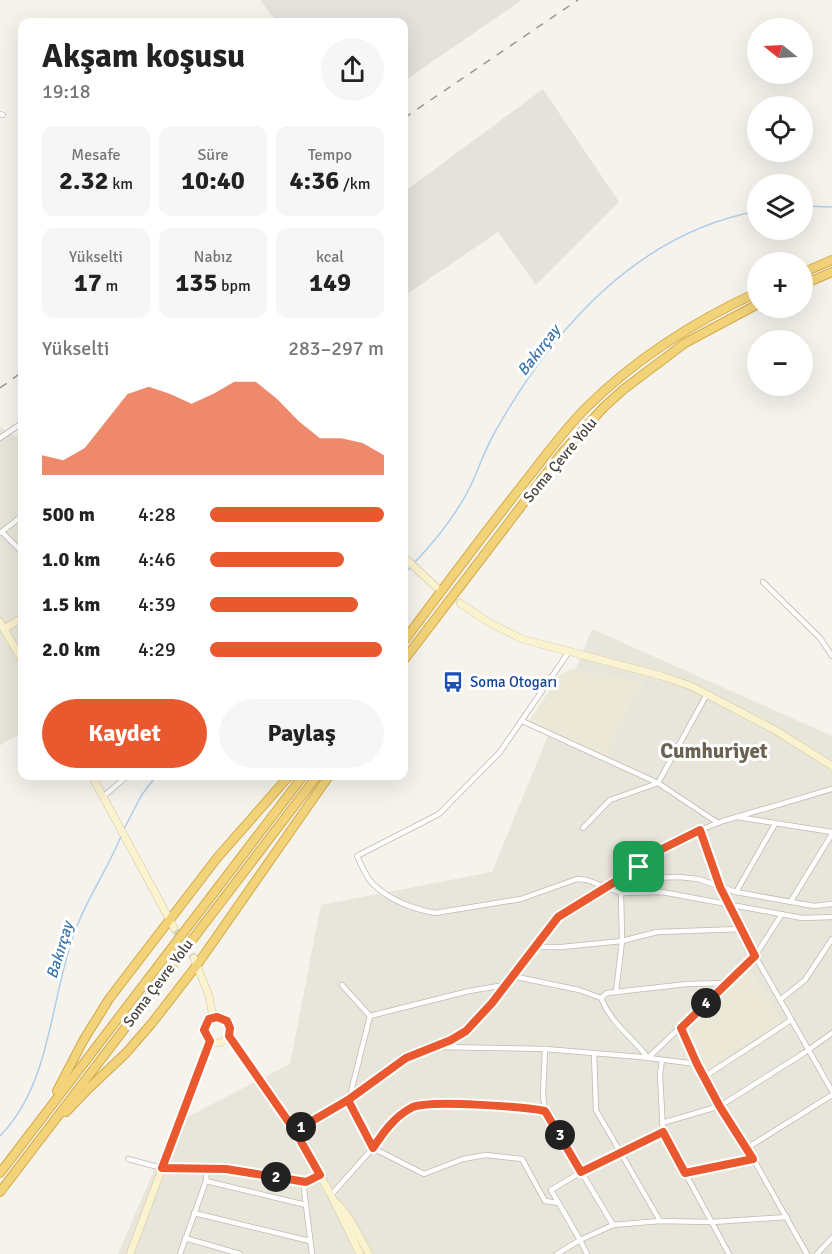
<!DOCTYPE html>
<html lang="tr">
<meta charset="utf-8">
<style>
body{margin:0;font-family:Signika,sans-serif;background:#f6f6f6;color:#222;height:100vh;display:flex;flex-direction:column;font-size:22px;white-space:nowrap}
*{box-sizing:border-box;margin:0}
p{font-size:20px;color:#767676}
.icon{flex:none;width:33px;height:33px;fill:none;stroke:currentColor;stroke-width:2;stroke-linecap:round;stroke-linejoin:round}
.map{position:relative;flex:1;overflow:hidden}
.panel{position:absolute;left:18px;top:18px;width:390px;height:762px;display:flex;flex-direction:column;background:#fff;border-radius:12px;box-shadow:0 6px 24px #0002}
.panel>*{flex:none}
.needle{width:39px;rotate:288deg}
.tools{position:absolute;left:747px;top:18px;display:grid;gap:12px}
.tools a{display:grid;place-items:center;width:66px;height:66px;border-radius:50%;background:#fff;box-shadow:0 6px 24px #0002;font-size:30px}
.pin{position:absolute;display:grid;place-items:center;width:51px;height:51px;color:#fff;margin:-26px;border-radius:12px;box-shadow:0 3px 9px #0006}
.km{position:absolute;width:30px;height:30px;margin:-15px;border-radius:50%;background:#222;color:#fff;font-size:16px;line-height:30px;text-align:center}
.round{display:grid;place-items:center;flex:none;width:63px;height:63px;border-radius:32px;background:#f6f6f6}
.overview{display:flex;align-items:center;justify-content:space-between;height:102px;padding:0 24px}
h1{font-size:33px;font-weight:700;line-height:45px}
.figures{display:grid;grid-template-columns:repeat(3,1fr);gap:9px;height:102px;padding:6px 24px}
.figures div{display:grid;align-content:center;border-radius:12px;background:#f6f6f6;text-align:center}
.figures b{font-size:26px;font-weight:700}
.figures small{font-size:16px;font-weight:400}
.figures p{font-size:16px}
.chart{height:168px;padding:12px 24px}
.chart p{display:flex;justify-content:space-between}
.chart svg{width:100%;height:108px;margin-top:6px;fill:#e9582e;opacity:.7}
.button{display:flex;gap:12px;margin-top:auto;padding:12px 24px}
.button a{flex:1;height:69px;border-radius:36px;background:#e9582e;color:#fff;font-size:24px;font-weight:700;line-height:69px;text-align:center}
.button a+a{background:#f6f6f6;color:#222}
ul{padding:0 24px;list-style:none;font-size:20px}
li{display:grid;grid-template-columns:96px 72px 1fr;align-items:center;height:45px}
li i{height:15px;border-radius:8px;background:#e9582e}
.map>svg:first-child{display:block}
</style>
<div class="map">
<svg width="832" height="1254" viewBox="0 0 832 1254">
<rect width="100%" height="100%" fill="#f5f3ec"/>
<g fill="#e8e5da">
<path d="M 0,427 L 22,440 L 22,733 L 3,743 L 0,746 Z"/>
<path d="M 592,629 L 832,736 L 832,1254 L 118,1254 L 174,1124 L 290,1064 L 321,905 L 492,872 Z"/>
</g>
<g fill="#e5e2dd">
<path d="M 260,0 L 522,0 L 404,81 L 404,22 L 277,22 Z"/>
<path d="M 543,89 L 619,202 L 536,285 L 498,232 L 404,296 L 404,192 Z"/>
</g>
<g fill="#ece8d7">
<path d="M 572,669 L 643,681 L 642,690 L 637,691 L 607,756 L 528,722 L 561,674 Z"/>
<path d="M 751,970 L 783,1022 L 707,1072 L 686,1034 L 745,971 Z"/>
</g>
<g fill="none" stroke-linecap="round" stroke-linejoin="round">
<g stroke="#aeceec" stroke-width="1.5">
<path d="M 802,206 L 832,207"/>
<path d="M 415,562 C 437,539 457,514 471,485 C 479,468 485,449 495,432 C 552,330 637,233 758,211"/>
<path d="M 404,574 L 412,566"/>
<path d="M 124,829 L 141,796 L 156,776"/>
<path d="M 0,1136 C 52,1083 50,998 75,931 C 87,898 108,869 121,836"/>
</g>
<path stroke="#d3d0c8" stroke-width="7" stroke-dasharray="7 3.5" stroke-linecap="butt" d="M 174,928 L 194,958"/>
<g stroke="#c0bbaf" stroke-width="6">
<g id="street">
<path d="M 0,114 L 3,115"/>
<path d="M 0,438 L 22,423"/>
<path d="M 2,532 L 22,552"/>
<path d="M 0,533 L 22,516"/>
<path d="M 763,582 L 820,638 L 832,656"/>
<path d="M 568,653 L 500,752 L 439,814 L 357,856 C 362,866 366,878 374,885 C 390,900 414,909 435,913 L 521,899 L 577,879 L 587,880 L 621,893 L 662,892 L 802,918 L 832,917"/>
<path d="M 522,721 L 658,783 L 718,823"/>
<path d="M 104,796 L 127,776"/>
<path d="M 737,817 L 832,832"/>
<path d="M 583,828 L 610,800 L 658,783 L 707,694"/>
<path d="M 700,830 L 728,904 L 755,956 L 832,1091"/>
<path d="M 619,879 L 679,877 L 698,879 L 736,892 L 814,906 L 832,904"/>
<path d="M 736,892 L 775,824"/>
<path d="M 791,901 L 832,834"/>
<path d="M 533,947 L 562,947 L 622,941 L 657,932 L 741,929"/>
<path d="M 512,976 L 579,990 L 601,998 C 612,1025 631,1035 648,1058 L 755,956 L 782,914"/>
<path d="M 342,985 L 370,1016 L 349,1100 L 373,1148 L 424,1174 L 463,1159 L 486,1155 L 522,1159 L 545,1201 L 559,1203"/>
<path d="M 616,992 L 622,941 L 621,893"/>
<path d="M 601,998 L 607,993 L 616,992 L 687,984 L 727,983"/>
<path d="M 780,1000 L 805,980 L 832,939"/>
<path d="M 370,1016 L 469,991 L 505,985"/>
<path d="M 681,1028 L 697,1064 L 720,1106 L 747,1148 L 807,1254"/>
<path d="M 438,1047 L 545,1049 L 641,1057 L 697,1064"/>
<path d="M 545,1049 L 543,1095 L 545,1111"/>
<path d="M 594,1053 L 596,1110 L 660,1221"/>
<path d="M 662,1060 L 660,1075 L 663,1132 L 729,1254"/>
<path d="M 704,1077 L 791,1020"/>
<path d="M 662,1123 L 720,1106 L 804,1053 L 832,1033"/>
<path d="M 295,1131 L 349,1100 L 406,1058 L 451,1040 L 466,1031 L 492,1003 L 558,917 L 639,867 L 662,849 L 679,838 L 723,821 L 832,789"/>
<path d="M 663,1132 L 581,1172 L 551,1190 L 580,1240 L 613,1225 L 660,1221 L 712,1222 L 787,1217"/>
<path d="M 747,1148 L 832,1095"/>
<path d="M 128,1159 L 162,1168 L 226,1169 L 306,1182"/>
<path d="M 685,1173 L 753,1159"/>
<path d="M 206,1181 L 306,1205"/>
<path d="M 331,1195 L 373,1148 L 393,1121 L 413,1106 L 448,1104 L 534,1109 L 545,1111 L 613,1225"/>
<path d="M 194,1213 L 310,1241"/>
<path d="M 185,1238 L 240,1254"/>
<path d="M 180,1254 L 206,1181 L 207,1169"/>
<path d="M 312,1254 L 304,1189 L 306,1182 L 320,1175"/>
<path d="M 557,1254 L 580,1240 L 587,1254"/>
<path d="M 817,1254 L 832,1238"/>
</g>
</g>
<g stroke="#d0c79f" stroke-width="8">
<g id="secondary">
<path d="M 404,557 L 436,587"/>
<path d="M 460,603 L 488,622 L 522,639 L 662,676 L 691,686 L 775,730 L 832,766"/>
<path d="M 0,622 L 22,660"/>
<path d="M 4,629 L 22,618"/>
<path d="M 92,776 L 174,928"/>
<path d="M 194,958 L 209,996 L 213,1017"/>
<circle cx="217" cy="1030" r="13"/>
<path d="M 229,1036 L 295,1131 L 331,1195 L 360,1254"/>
<path d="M 338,1204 L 349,1218 L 369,1254"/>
<path d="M 130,1254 L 210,1041"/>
</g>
</g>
<g stroke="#d2a948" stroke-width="10">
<g id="highway">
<path d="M 802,273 L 832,260"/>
<path d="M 802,285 L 832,272"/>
<path d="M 404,641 C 445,586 485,532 528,478 C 547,454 566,427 589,405 C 638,357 695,321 758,292"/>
<path d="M 404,660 L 561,454 L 604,407 L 624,389 L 685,343 L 758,304"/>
<path d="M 57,1091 L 83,1041 L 109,999 L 217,858 L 289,776"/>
<path d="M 66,1112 L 88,1089 L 126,1053 L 152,1023 L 197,965 L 329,776"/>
<path d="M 0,1173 L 303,776"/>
<path d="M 0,1192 L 317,776"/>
</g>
</g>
<use href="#street" stroke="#fff" stroke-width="4.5"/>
<use href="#secondary" stroke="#fbf3d0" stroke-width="7"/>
<use href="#highway" stroke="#f3d379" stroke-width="8"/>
<g stroke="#999" stroke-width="1.5" stroke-dasharray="8 8" stroke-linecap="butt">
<path d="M 404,118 L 578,0"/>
<path d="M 0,388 L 22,372"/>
</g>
</g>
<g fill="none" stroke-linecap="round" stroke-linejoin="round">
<g stroke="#fff" stroke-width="12">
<path id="route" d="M 639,867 L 558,917 L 492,1003 L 466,1031 L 451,1040 L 406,1058 L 348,1100 L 295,1131 L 229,1036 L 230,1028 L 227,1021 L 217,1017 L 209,1019 L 204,1030 L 210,1041 L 162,1168 L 226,1169 L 306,1182 L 320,1175 L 295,1131 L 348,1100 L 373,1148 C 383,1133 394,1117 411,1108 C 427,1099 524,1107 545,1111 L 581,1172 L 663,1132 L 685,1173 L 753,1159 L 720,1107 L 697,1064 L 681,1028 L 755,956 L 720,887 L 700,830 L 662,849 L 639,867"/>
</g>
<use href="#route" stroke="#e9582e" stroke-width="8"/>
</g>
<defs>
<g id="bus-bare" transform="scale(1.62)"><path d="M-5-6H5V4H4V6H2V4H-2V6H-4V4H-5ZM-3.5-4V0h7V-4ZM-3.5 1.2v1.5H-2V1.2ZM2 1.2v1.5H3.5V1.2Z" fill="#1a4fb4" stroke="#fff" stroke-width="2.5" paint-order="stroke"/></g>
</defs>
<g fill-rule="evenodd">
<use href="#bus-bare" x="453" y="682"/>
</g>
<g text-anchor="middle" stroke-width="6" stroke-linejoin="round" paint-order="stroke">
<g font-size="15" fill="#49443a" stroke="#fff">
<text transform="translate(560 460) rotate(-50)" y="5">Soma Çevre Yolu</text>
<text transform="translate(158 983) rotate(-53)" y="5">Soma Çevre Yolu</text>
</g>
<g font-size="15" fill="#164399" stroke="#fff" text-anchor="start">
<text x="470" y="687">Soma Otogarı</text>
</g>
<g font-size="16" font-style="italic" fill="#3a75ad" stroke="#fff">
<text transform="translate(538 350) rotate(-52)" y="6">Bakırçay</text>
<text transform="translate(59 950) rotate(-73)" y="6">Bakırçay</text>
</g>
<g font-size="21" font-weight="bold" fill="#6b6252" stroke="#fff">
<text x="714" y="758">Cumhuriyet</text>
</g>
</g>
</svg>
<div class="tools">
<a><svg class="needle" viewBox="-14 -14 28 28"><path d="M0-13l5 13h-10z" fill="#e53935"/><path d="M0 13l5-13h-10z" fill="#767676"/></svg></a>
<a><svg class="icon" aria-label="locate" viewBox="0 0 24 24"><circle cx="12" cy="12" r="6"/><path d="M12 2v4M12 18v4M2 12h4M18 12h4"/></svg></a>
<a><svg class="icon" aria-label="layers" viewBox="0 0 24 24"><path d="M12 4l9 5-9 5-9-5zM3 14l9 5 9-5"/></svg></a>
<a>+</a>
<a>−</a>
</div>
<div class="pin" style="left:639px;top:867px;background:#1e9e55"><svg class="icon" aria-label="arrive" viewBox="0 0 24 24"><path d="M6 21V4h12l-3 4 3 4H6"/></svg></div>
<b class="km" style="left:301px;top:1127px">1</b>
<b class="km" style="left:276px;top:1177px">2</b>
<b class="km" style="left:560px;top:1135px">3</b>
<b class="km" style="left:706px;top:1003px">4</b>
<section class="panel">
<div class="overview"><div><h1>Akşam koşusu</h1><p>19:18</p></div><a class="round"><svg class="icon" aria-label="share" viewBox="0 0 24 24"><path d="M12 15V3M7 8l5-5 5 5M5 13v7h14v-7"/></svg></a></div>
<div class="figures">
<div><p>Mesafe</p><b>2.32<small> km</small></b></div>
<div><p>Süre</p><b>10:40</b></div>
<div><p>Tempo</p><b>4:36<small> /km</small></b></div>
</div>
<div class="figures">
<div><p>Yükselti</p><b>17<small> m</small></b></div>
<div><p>Nabız</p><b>135<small> bpm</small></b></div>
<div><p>kcal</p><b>149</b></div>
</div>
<div class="chart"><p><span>Yükselti</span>283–297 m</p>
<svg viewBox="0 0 160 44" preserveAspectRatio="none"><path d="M0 44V36L10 38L20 33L30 22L40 11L50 8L60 11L70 15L80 11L90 6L100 6L110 13L120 22L130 29L140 29L150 31L160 36V44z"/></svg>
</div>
<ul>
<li><b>500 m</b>4:28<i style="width:100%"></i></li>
<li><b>1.0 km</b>4:46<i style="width:77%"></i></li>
<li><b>1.5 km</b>4:39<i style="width:85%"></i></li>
<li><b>2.0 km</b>4:29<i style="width:99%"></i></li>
</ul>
<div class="button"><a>Kaydet</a><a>Paylaş</a></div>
</section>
</div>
